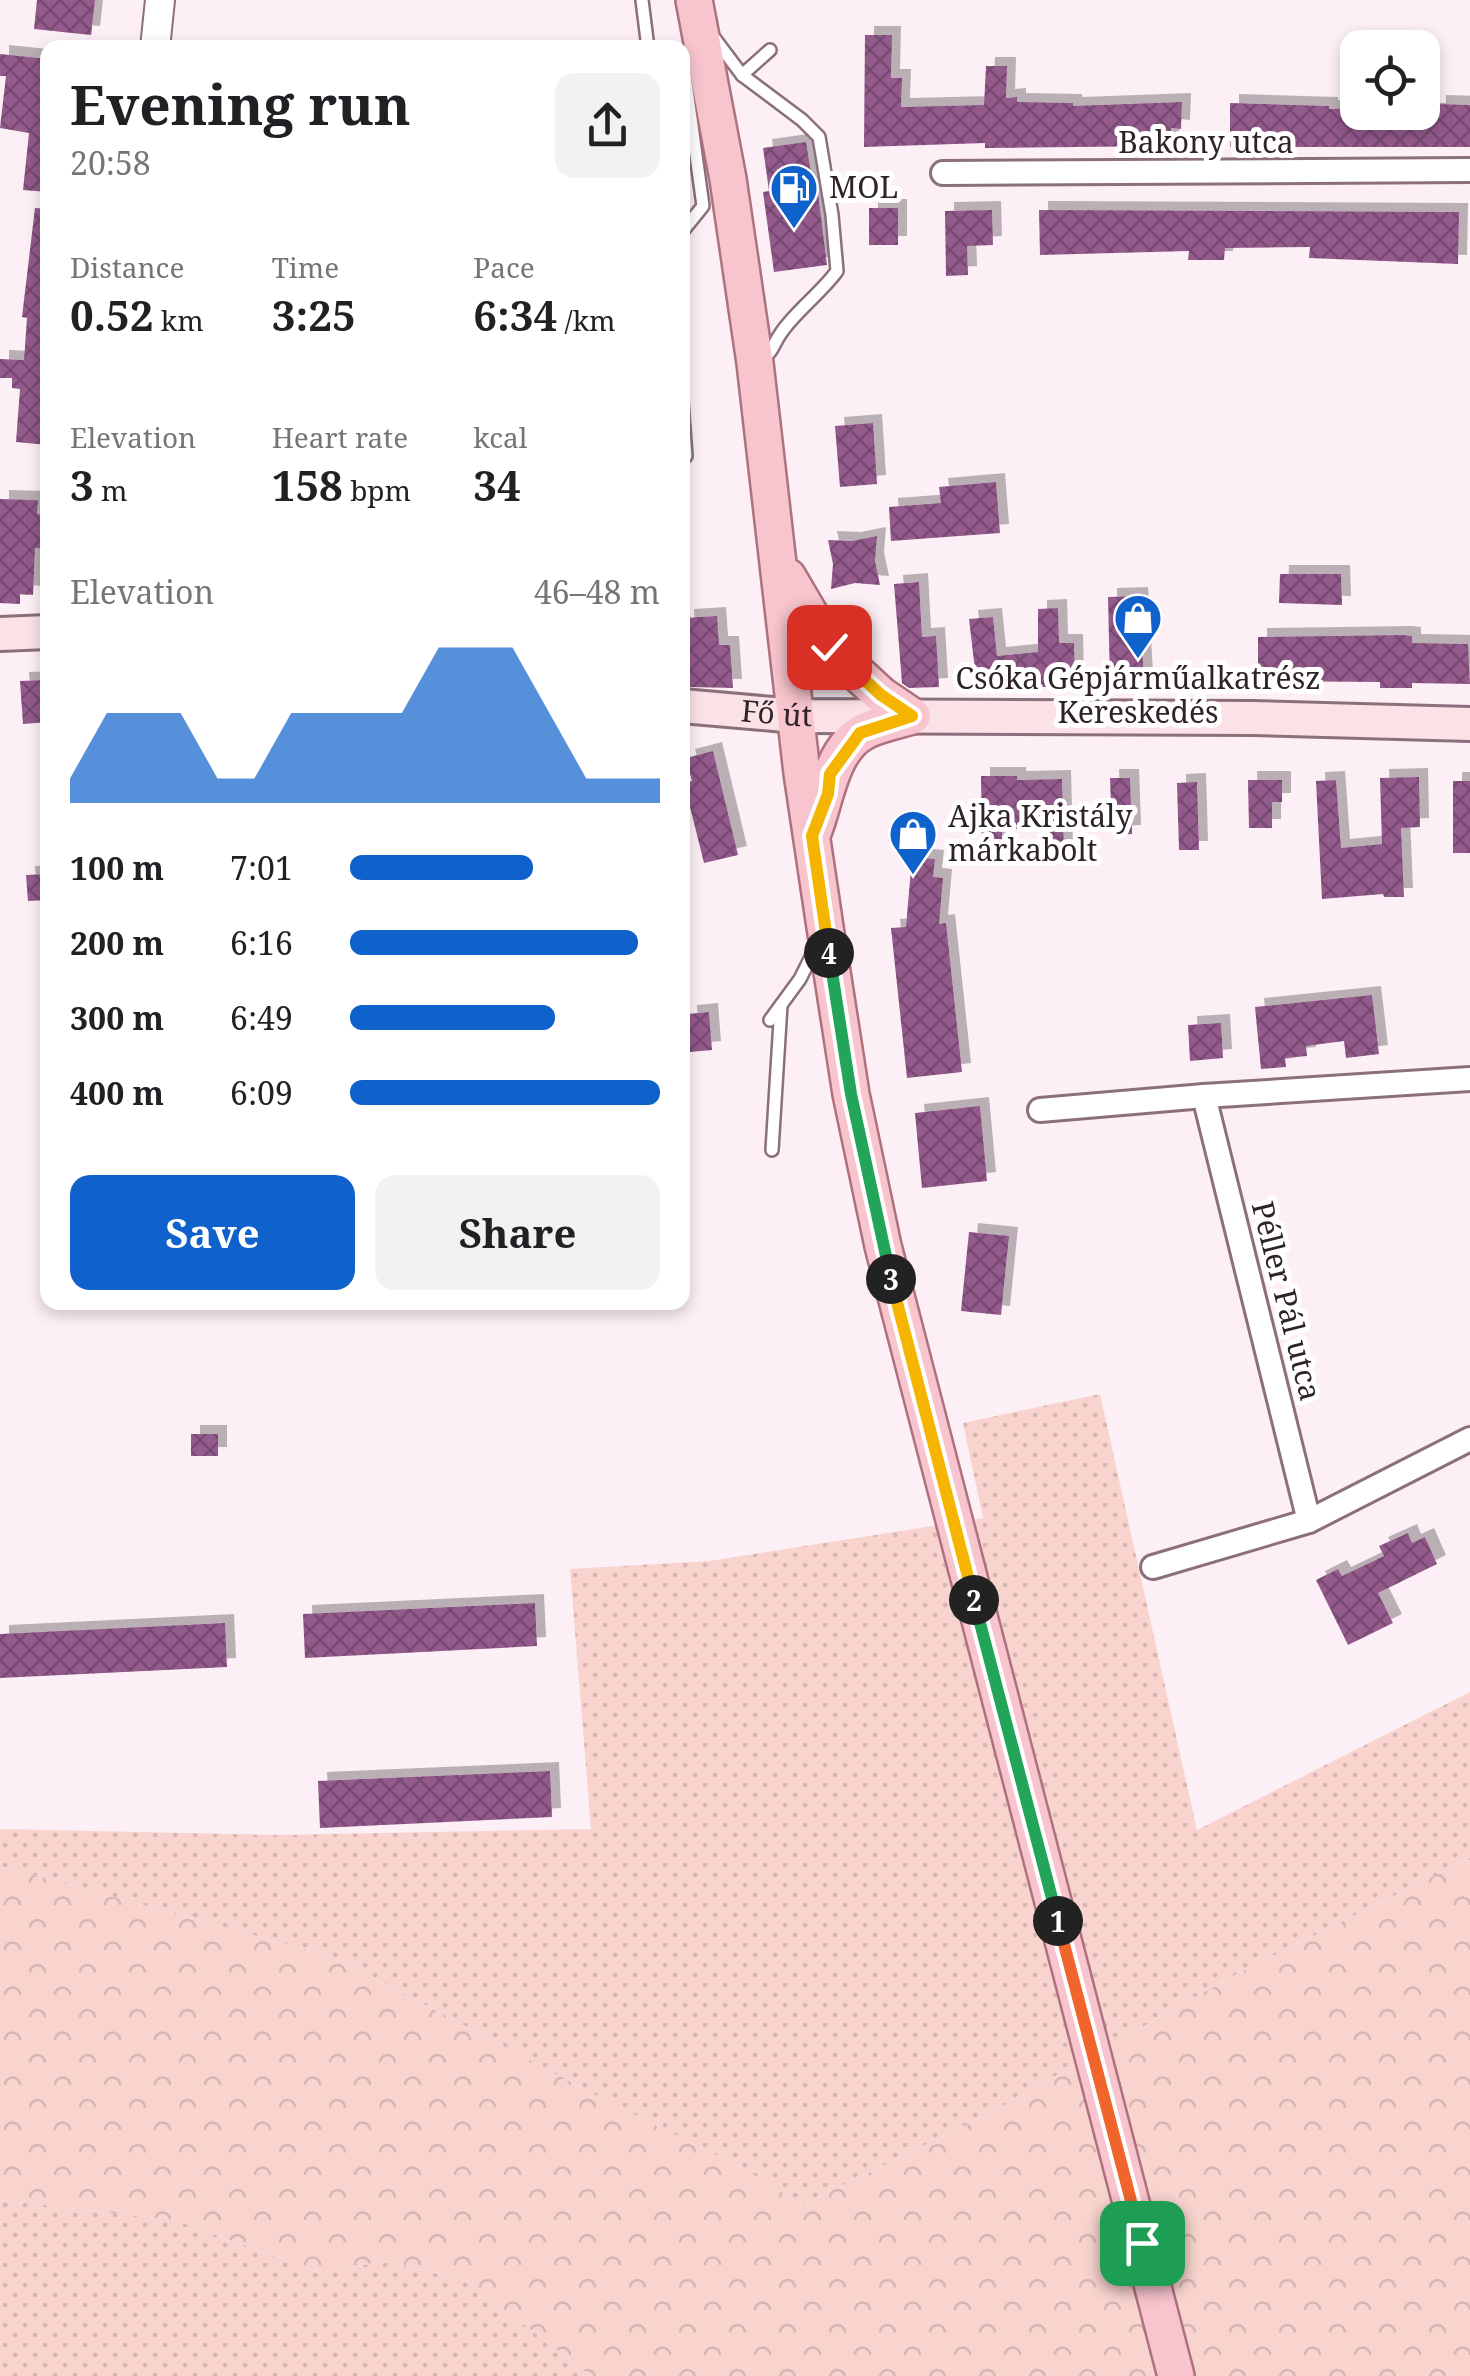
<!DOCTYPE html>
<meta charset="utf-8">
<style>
body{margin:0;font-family:"Noto Serif",serif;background:#f2f2f2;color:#202124;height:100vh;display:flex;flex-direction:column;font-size:38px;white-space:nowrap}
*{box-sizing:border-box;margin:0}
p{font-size:32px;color:#757577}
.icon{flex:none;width:55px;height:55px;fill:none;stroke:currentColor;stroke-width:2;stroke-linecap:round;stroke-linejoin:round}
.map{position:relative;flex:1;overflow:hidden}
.panel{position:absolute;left:40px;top:40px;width:650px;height:1270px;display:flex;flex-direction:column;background:#fff;border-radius:20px;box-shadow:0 5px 15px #0003}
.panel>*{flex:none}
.tools{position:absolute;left:1340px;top:30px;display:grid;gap:20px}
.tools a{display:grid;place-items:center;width:100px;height:100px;border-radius:20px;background:#fff;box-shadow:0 5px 15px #0003;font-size:50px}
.pin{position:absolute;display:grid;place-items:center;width:85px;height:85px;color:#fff;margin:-42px;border-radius:20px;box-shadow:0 5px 15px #0006}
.km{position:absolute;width:50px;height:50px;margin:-25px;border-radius:50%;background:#222;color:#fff;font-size:28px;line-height:50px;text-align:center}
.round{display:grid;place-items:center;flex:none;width:105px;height:105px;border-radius:20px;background:#f2f2f2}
.overview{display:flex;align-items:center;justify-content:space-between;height:170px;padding:0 30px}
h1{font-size:55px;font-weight:700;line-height:75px}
.stats{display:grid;grid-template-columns:repeat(3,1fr);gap:15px;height:170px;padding:10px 30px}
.stats div{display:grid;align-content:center}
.stats b{font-size:42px;font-weight:700}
.stats small{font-size:28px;font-weight:400}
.stats p{font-size:28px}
.chart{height:280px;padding:20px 30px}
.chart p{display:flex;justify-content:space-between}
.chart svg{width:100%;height:180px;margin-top:10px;fill:#0f62cc;opacity:.7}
.action{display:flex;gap:20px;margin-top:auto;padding:20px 30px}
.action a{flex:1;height:115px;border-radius:20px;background:#0f62cc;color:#fff;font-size:40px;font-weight:700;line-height:115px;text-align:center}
.action a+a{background:#f2f2f2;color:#202124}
ul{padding:0 30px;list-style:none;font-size:32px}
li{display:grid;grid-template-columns:160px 120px 1fr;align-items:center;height:75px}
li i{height:25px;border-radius:12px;background:#0f62cc}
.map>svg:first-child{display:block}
</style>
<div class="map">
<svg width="1470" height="2376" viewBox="0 0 1470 2376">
<defs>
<pattern id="grass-dots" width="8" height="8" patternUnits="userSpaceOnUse" patternTransform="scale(2.5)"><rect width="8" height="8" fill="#f9d4cf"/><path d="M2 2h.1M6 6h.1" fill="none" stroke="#d6b6b2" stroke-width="1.8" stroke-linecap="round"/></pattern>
<pattern id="forest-crowns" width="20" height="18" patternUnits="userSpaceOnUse" patternTransform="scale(2.5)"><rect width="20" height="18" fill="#f9d4cf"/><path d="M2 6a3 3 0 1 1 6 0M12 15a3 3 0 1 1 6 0" fill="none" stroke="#d6b6b2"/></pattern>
<pattern id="building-cross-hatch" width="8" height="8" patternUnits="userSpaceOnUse" patternTransform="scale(2.5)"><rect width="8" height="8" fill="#935a8c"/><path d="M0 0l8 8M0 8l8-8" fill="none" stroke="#784a72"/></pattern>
<filter id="shadow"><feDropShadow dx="9" dy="-9" stdDeviation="0" flood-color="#0004"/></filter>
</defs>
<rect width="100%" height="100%" fill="#fceff5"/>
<g fill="url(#grass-dots)">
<path d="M 1100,1394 L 1197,1830 L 1470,1692 L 1470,1858 L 1235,1975 L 983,2117 L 802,2205 L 741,2167 L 610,2103 L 337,1958 L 0,1866 L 0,1829 L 276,1835 L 591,1829 L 570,1569 L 710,1561 L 983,1518 L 963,1423 Z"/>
<path d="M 0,2200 L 175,2220 L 321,2273 L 384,2261 L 468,2281 L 591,2376 L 0,2376 Z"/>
</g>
<path fill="url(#forest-crowns)" d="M 1470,1858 L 1470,2376 L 591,2376 L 468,2281 L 384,2261 L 321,2273 L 175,2220 L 0,2200 L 0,1866 L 337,1958 L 610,2103 L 741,2167 L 802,2205 L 983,2117 L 1235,1975 Z"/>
<g fill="url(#building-cross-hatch)" filter="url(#shadow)">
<path d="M 37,0 L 95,0 L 91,35 L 34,29 Z"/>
<path d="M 865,35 L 892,35 L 891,78 L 902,78 L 901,107 L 984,105 L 986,66 L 1007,66 L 1006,98 L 1017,97 L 1017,102 L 1073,103 L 1073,106 L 1182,102 L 1181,129 L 1171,128 L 1170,146 L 985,148 L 985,143 L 864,147 Z"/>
<path d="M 0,54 L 48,59 L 48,192 L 23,190 L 29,133 L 0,128 L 6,76 L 0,76 Z"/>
<path d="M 1230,103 L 1329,106 L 1329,109 L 1358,108 L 1358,112 L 1437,112 L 1437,104 L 1470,105 L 1470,147 L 1230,147 Z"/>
<path d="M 806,142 L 813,185 L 817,185 L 827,265 L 774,272 L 763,192 L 769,191 L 763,148 Z"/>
<path d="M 35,208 L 48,209 L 48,445 L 16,442 L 20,389 L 12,388 L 12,378 L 0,378 L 0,359 L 24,360 L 27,318 L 22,317 Z"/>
<rect x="869" y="208" width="29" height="37"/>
<path d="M 992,210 L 993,245 L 967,246 L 968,275 L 946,276 L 945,211 Z"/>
<path d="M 1039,210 L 1459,212 L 1458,264 L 1309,258 L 1310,247 L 1225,248 L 1224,260 L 1188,260 L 1189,251 L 1040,255 Z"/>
<path d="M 873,423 L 877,484 L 840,487 L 835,426 Z"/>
<path d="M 996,482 L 1000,533 L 891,541 L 889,507 L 941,503 L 939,487 Z"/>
<path d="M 0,499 L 38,500 L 37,514 L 48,515 L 47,549 L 35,548 L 33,595 L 20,594 L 20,604 L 0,603 Z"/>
<path d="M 877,536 L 875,561 L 880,585 L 855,583 L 831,589 L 833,564 L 828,540 L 852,541 Z"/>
<path d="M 1280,574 L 1341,574 L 1342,605 L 1279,603 Z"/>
<path d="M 919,582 L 922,637 L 936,636 L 939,687 L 909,688 L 902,683 L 894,584 Z"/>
<path d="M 1139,596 L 1144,681 L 1110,682 L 1108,597 Z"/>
<path d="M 1058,608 L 1059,643 L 1074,643 L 1075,687 L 1039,687 L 1039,681 L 977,687 L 969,619 L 993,617 L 997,656 L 1038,652 L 1038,609 Z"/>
<path d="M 717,616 L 719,645 L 730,645 L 733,688 L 690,687 L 685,618 Z"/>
<path d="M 1403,635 L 1412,636 L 1412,643 L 1468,644 L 1470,684 L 1412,683 L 1412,688 L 1380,688 L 1380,682 L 1258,681 L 1258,637 Z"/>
<path d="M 48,680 L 48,722 L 23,724 L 20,681 Z"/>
<path d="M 713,751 L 738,855 L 704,863 L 684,783 L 692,781 L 686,758 Z"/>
<path d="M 981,776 L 1017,776 L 1017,780 L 1062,779 L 1064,855 L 1042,856 L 1041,829 L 1002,829 L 1002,845 L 982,845 Z"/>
<path d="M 1419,777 L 1420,827 L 1401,828 L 1404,897 L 1384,897 L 1383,894 L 1322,899 L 1316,781 L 1336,780 L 1341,848 L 1382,844 L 1380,778 Z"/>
<path d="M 1110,778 L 1130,778 L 1132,834 L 1112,835 Z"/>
<path d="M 1248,780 L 1282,780 L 1282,802 L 1272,802 L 1272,828 L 1249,828 Z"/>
<rect x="1453" y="781" width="17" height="72"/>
<path d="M 1197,782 L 1199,850 L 1179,850 L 1177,783 Z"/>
<path d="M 912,857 L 935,859 L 933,877 L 943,878 L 939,924 L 946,923 L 962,1072 L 907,1078 L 891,928 L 906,927 Z"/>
<path d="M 48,874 L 48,900 L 28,901 L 26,875 Z"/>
<path d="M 1372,995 L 1379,1054 L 1346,1058 L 1344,1041 L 1306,1046 L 1307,1056 L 1285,1058 L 1286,1067 L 1261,1069 L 1255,1007 Z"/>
<path d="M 709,1012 L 712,1050 L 690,1052 L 688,1014 Z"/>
<path d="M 1221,1023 L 1223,1058 L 1190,1061 L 1188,1025 Z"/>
<path d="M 980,1106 L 987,1181 L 922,1188 L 915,1113 Z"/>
<path d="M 969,1232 L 1009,1236 L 1001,1315 L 961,1311 Z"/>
<rect x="191" y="1434" width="27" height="22"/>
<path d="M 1408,1533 L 1412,1543 L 1425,1537 L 1437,1564 L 1378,1593 L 1393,1623 L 1348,1645 L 1316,1580 L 1338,1569 L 1342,1576 L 1384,1556 L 1379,1546 Z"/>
<path d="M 535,1603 L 537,1646 L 305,1658 L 303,1614 Z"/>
<path d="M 225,1623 L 227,1667 L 0,1678 L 0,1634 Z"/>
<path d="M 550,1771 L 552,1817 L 320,1828 L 318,1781 Z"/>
</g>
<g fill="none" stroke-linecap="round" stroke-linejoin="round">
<g stroke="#8b707c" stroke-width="16">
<g id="service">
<path d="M 642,0 L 648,48"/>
<path d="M 712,35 L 742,75 L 802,120 L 819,137 L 832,215 L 837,271 C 821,293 795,312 781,333 C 773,344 774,351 762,359"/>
<path d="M 742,75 L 770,50"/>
<path d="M 682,232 L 703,206 L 685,75 L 690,49"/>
<path d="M 682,402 L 686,456 L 682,460"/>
<path d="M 770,1020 L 800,979 L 817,945"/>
<path d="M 772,1150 L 781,1005"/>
</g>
</g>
<g stroke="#8b707c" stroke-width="28">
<g id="minor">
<path d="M 943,173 L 1470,170"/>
<path d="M 1204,1096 L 1309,1521"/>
<path d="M 1040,1110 L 1204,1096 L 1470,1079"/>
<path d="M 1153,1567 L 1309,1521 L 1470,1439"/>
</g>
</g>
<g stroke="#8b707c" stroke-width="32">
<path id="tertiary" d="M 155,48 L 160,0"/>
</g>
<g stroke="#8b707c" stroke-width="38">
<g id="secondary">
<path d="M 0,634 L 48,632"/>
<path id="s1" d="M 682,706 L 796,716 L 1253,718 L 1470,724"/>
</g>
</g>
<g stroke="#ae727e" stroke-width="40">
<g id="primary">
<path d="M 694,0 L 728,179 L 755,363 L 802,773 L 825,927 L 851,1094 L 883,1246 L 1176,2376"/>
<path d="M 788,577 L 829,647 L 881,695 L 912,716"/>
<path d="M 814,830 C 826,799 831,748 865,731 C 879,724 896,721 912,716"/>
</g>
</g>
<use href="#service" stroke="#fff" stroke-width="11"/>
<use href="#minor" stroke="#fff" stroke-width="22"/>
<use href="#tertiary" stroke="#fff" stroke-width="28"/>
<use href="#secondary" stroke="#fbe2e6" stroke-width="32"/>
<use href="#primary" stroke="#f8c4cd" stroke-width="35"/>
</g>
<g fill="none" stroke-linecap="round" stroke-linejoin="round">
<g stroke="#fff" stroke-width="20">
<path id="split-1" d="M 1058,1921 L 1142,2243"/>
</g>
<g stroke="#fff" stroke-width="20">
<path id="split-2" d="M 974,1600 L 1058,1921"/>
</g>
<g stroke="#fff" stroke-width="20">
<path id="split-3" d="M 891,1279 L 974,1600"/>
</g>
<g stroke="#fff" stroke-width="20">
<path id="split-4" d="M 829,953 L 851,1094 L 891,1279"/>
</g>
<g stroke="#fff" stroke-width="20">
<path id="split-5" d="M 829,953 L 812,836 L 828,794 L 830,774 L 860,733 L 912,716 L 881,695 L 829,647"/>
</g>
<use href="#split-1" stroke="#f0652b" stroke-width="12"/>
<use href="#split-2" stroke="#22a559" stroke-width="12"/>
<use href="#split-3" stroke="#f5b400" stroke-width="12"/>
<use href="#split-4" stroke="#22a559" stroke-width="12"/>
<use href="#split-5" stroke="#f5b400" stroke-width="12"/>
</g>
<defs>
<g id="fuel-pin" transform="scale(2.5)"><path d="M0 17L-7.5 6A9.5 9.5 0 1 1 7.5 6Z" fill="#0f62cc" stroke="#fff"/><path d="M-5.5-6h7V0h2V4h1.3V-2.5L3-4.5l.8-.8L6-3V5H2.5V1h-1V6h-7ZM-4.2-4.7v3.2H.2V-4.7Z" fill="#fff"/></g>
<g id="shop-pin" transform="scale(2.5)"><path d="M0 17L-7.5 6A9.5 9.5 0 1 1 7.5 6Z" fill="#0f62cc" stroke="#fff"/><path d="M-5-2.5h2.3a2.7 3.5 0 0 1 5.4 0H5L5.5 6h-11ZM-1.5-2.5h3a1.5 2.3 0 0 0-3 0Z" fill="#fff"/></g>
</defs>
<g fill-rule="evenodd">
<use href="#fuel-pin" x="794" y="188"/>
<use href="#shop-pin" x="1138" y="618"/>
<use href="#shop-pin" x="913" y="834"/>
</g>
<g text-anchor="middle" stroke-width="10" stroke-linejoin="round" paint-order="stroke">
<g font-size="30" fill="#2e2328" stroke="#fff">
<text x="1206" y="153">Bakony utca</text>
<text dy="10" stroke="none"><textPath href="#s1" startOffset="95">Fő út</textPath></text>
<text transform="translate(1286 1301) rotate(76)" y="10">Péller Pál utca</text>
</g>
<g font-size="30" fill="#2e2328" stroke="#fff" text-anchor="start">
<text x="829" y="198">MOL</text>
<text x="1138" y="689" text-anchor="middle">Csóka Gépjárműalkatrész<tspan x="1138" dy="34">Kereskedés</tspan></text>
<text x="948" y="827">Ajka Kristály<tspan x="948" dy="34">márkabolt</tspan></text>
</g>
</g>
</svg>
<div class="tools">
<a><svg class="icon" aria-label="locate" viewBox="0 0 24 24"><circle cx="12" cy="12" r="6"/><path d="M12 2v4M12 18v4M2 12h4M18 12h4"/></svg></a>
</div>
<div class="pin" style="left:1142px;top:2243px;background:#1e9e55"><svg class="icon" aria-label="arrive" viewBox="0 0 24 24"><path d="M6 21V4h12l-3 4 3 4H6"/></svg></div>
<div class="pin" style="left:829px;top:647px;background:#d93025"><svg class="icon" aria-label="check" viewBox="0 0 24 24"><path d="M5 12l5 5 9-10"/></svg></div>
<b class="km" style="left:1058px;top:1921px">1</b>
<b class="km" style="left:974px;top:1600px">2</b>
<b class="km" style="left:891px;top:1279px">3</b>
<b class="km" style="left:829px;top:953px">4</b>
<section class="panel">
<div class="overview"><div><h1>Evening run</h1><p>20:58</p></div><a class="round"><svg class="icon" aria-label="share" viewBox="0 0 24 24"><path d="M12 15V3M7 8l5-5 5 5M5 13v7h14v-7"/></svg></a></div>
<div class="stats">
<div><p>Distance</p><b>0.52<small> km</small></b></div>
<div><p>Time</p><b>3:25</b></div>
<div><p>Pace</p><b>6:34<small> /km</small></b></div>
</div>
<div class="stats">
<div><p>Elevation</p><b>3<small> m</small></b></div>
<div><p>Heart rate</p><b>158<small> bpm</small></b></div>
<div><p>kcal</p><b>34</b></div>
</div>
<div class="chart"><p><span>Elevation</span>46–48 m</p>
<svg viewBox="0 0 160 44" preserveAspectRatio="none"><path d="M0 44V38L10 22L20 22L30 22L40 38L50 38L60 22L70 22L80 22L90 22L100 6L110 6L120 6L130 22L140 38L150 38L160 38V44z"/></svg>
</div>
<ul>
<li><b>100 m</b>7:01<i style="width:59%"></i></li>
<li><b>200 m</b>6:16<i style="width:93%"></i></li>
<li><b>300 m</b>6:49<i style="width:66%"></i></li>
<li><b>400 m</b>6:09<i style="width:100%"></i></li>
</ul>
<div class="action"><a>Save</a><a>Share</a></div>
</section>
</div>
